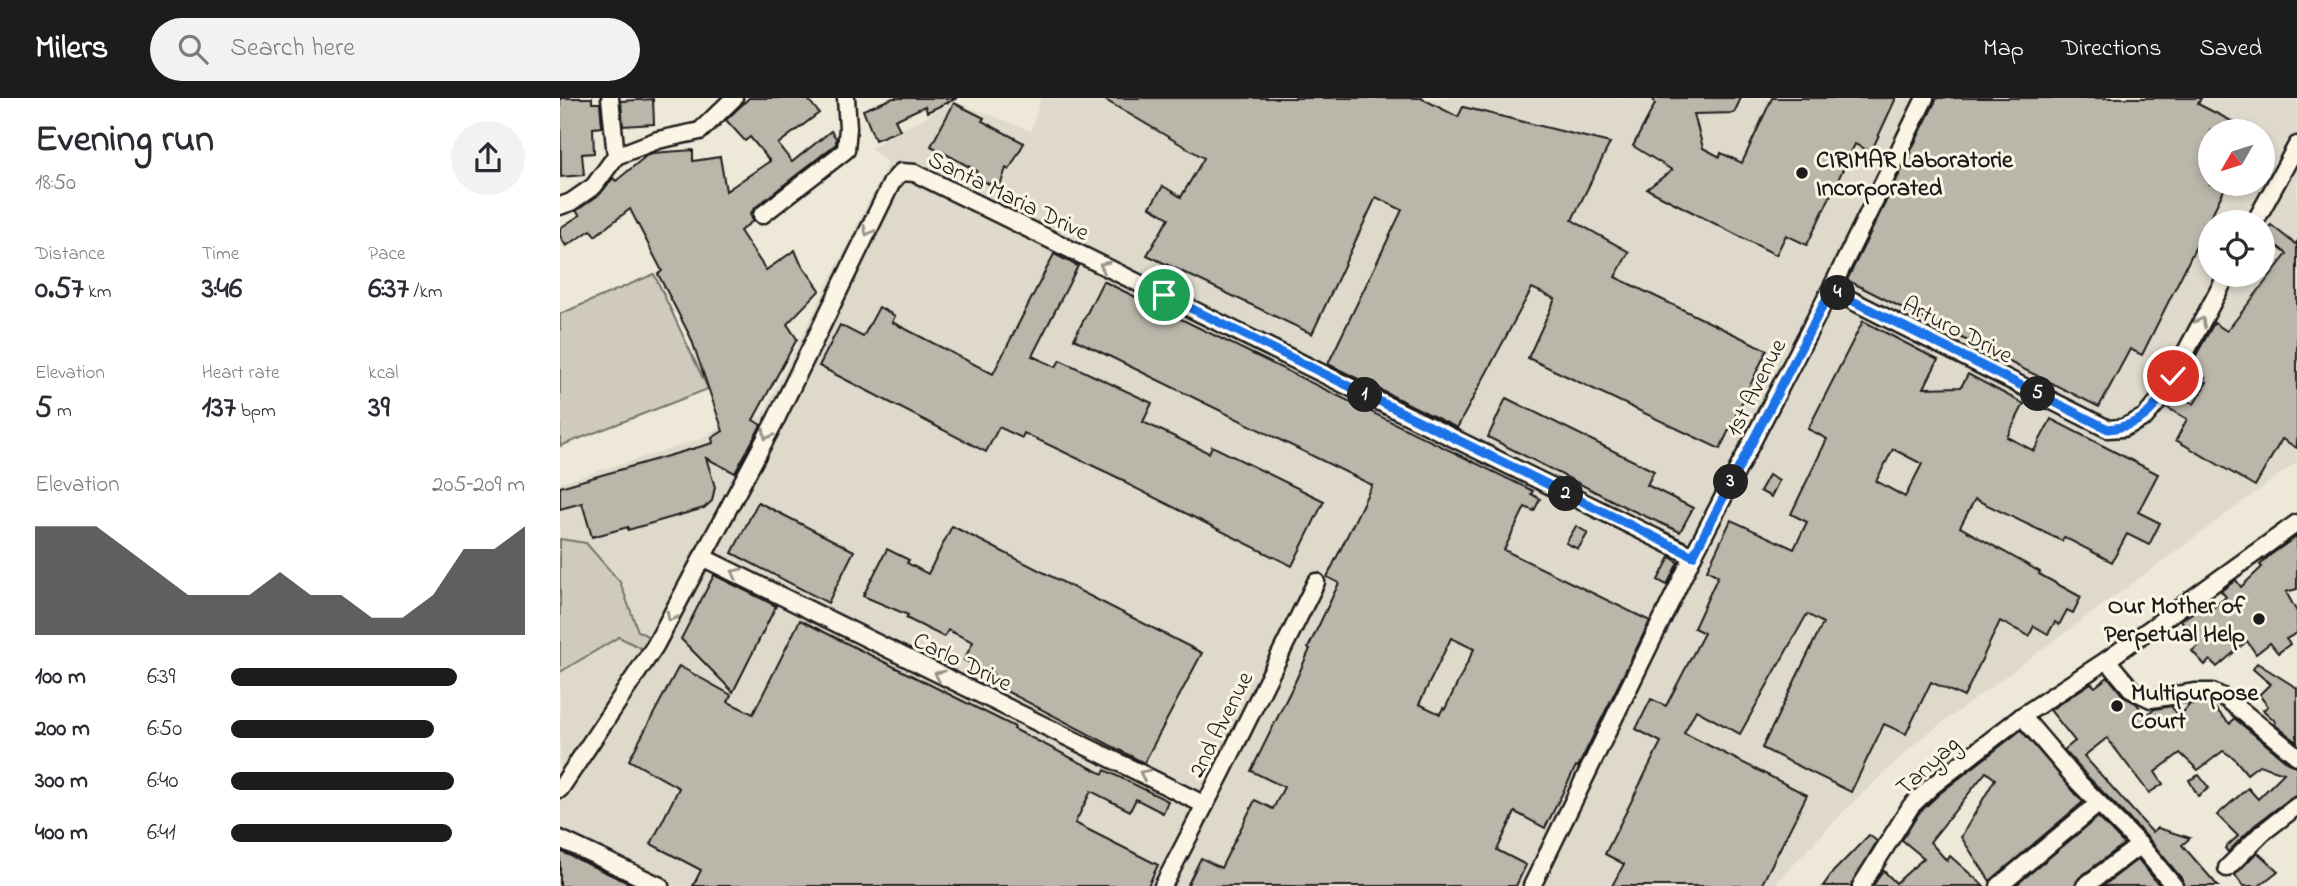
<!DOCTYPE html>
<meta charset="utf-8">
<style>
body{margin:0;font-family:"Indie Flower",sans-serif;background:#f2f2f3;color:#2b2b33;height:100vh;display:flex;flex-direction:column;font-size:26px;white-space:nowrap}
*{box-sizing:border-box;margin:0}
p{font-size:23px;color:#7c7c81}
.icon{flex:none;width:38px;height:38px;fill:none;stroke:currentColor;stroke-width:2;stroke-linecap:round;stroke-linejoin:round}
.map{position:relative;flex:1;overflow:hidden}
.side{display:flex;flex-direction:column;background:#fff;width:560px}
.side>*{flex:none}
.needle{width:46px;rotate:231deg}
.fabs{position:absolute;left:1638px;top:21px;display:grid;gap:14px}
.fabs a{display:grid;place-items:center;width:77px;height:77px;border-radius:50%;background:#fff;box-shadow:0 4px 10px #0003;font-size:35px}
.pin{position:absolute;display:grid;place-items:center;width:60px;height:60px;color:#fff;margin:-30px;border:4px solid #fff;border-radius:50%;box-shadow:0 2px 7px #0007}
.km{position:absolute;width:35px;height:35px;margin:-18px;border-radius:50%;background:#222;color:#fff;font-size:19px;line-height:35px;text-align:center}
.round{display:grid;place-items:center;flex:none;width:74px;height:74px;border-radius:37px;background:#f2f2f3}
.head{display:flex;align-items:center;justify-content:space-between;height:119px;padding:0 35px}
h1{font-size:38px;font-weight:800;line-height:52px}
.metrics{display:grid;grid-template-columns:repeat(3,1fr);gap:10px;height:119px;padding:7px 35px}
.metrics div{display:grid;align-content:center}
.metrics b{font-size:30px;font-weight:800}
.metrics small{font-size:19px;font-weight:400}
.metrics p{font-size:19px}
.chart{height:196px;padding:14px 35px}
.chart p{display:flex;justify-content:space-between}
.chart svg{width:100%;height:126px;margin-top:7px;fill:#1c1c1c;opacity:.7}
ul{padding:0 35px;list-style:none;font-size:23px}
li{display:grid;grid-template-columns:112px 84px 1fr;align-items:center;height:52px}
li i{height:18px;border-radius:9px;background:#1c1c1c}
header{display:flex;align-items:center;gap:42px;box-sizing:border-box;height:98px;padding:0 35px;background:#1c1c1c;color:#fff}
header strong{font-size:33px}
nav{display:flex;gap:38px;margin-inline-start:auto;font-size:24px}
.search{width:490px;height:63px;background:#f2f2f3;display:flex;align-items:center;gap:18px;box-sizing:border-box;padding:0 24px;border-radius:38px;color:#7c7c81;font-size:26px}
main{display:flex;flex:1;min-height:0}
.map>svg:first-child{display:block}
</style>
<header>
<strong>Milers</strong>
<div class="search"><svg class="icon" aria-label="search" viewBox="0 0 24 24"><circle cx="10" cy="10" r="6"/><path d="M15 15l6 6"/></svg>Search here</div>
<nav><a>Map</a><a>Directions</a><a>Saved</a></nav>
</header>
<main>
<section class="side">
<div class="head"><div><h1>Evening run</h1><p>18:50</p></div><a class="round"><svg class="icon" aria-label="share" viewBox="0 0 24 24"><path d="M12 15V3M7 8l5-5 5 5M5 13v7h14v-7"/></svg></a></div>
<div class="metrics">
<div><p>Distance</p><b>0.57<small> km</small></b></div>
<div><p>Time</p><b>3:46</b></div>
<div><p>Pace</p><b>6:37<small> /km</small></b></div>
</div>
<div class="metrics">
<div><p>Elevation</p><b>5<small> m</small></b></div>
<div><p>Heart rate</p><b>137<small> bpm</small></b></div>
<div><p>kcal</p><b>39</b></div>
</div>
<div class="chart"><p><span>Elevation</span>205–209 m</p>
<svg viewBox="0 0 160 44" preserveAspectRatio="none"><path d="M0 44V6L10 6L20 6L30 14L40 22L50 30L60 30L70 30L80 22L90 30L100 30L110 38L120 38L130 30L140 14L150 14L160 6V44z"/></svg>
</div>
<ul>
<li><b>100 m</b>6:39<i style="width:77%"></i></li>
<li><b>200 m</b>6:50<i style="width:69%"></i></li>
<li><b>300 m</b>6:40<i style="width:76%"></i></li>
<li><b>400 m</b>6:41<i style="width:75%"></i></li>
</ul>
</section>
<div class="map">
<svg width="1737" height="788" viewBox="0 0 1737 788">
<rect width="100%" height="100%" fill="#eee8d9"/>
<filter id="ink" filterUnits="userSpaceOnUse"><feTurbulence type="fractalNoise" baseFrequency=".0143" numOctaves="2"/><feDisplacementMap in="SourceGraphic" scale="14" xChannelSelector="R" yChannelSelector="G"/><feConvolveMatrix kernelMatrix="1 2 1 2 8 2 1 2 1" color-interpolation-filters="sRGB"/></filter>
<g filter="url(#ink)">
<path fill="#ded9cb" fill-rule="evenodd" d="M 481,0 L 912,0 L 923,3 L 924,0 L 1737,0 L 1737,364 L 1359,642 L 1287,710 L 1213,788 L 0,788 L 0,385 L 141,341 L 186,312 L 201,320 L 328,65 L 310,50 L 394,3 L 471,33 ZM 1650,33 L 1703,33 L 1703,86 L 1650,86 ZM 1650,124 L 1703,124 L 1703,177 L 1650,177 Z"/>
<g fill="#cfcabd" stroke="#76736c" stroke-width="2">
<path d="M 94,176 L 148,291 L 0,348 L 0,216 Z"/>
<path d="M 0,441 L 26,445 L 60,484 L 78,533 L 91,540 L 84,552 L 59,539 L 0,574 Z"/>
</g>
<g fill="#bab6aa" stroke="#1c1c1c" stroke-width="2" fill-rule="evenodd">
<path d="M 0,0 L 32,0 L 32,5 L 40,5 L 42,29 L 33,30 L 34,55 L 22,56 L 24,77 L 1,79 Z"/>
<path d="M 189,0 L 247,0 L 259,15 L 218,46 L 232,64 L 271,33 L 276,40 L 276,46 L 196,109 L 190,116 L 193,123 L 180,133 L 206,172 L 235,152 L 240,164 L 260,192 L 227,226 L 237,241 L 193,322 L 201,327 L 175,375 L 146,360 L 155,389 L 152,403 L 144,410 L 68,432 L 68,429 L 32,439 L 22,405 L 0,411 L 0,389 L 153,345 L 152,340 L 163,333 L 131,240 L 98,176 L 102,173 L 70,111 L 35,138 L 31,132 L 6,148 L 0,138 L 0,130 L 20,117 L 16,113 L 40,96 L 53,80 L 56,83 L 86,58 L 92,55 L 133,52 L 133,63 L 160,59 L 166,93 L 210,63 L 190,39 L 185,43 L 166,22 Z"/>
<path d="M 333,0 L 397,0 L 367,14 L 365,8 L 335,22 L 340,32 L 315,42 L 303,12 Z"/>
<path d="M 542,0 L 861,0 L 898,19 L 903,9 L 1050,45 L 1012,122 L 1069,154 L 1055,179 L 1207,252 L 1160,351 L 968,260 L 995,201 L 972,190 L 897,330 L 768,266 L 842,112 L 816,99 L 752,236 L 587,157 L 609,120 L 590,109 L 603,88 L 621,99 L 644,60 Z"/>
<path d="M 1093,0 L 1181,0 L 1174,15 L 1134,16 L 1143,50 L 1160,59 L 1161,55 L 1182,65 L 1212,0 L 1336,0 L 1311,54 L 1295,46 L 1247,147 L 1226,137 L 1216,157 L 1087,91 L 1112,72 L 1073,48 L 1095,6 Z"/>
<path d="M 1377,0 L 1641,0 L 1638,6 L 1691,33 L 1650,33 L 1650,86 L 1667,86 L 1582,257 L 1570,251 L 1539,309 L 1287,182 Z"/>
<path d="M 93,1 L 94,26 L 63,28 L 61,3 Z"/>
<path d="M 394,5 L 424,20 L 422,23 L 464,45 L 449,72 L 446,70 L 439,91 L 414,78 L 417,73 L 371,48 Z"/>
<path d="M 1711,127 L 1735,146 L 1737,144 L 1737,350 L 1722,341 L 1695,388 L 1616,342 L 1627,321 L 1608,310 L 1615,295 L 1634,306 L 1647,284 L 1643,282 L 1645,280 L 1629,270 L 1654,225 L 1667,233 L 1727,156 L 1703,137 Z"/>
<path d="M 494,156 L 518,168 L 472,258 L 496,269 L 500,262 L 592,305 L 583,324 L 649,355 L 652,348 L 764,403 L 732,468 L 565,385 L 565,383 L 464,335 L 462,340 L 439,329 L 426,354 L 259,268 L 280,227 L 303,239 L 319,209 L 335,218 L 332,224 L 433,276 Z"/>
<path d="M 543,183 L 973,393 L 971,396 L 980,401 L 974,413 L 965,409 L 944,452 L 1090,523 L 1018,669 L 1016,668 L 985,730 L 955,714 L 937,752 L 966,767 L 956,788 L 627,788 L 641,760 L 661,770 L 695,702 L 713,711 L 724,689 L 691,673 L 734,586 L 750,551 L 748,550 L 779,485 L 767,479 L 812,387 L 514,241 ZM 891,540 L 914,551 L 885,611 L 883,610 L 880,616 L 859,606 Z"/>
<path d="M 1303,223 L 1378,262 L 1364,290 L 1401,289 L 1408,276 L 1464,306 L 1447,339 L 1474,353 L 1491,321 L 1598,376 L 1578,414 L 1600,425 L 1589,447 L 1567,436 L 1552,464 L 1504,439 L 1502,443 L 1415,401 L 1400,429 L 1480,474 L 1479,476 L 1521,499 L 1513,515 L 1507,512 L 1499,527 L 1495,524 L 1488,536 L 1474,528 L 1469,538 L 1440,523 L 1404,599 L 1371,584 L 1346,636 L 1324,626 L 1291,694 L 1202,650 L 1263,525 L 1247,516 L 1180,636 L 1136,612 L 1124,635 L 1247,697 L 1201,788 L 1052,788 L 1064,766 L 1045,756 L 1101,644 L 1076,631 L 1091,601 L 1106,608 L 1144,535 L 1134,530 L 1158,478 L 1147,472 L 1171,422 L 1234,451 L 1247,424 L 1231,416 L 1267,341 L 1248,331 ZM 1333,351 L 1362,366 L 1345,399 L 1316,383 Z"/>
<path d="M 946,300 L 1094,373 L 1087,387 L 1133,410 L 1120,434 L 1065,409 L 928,339 Z"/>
<path d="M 1209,377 L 1219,383 L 1211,399 L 1200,393 Z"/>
<path d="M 198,404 L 294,453 L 268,505 L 172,455 Z"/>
<path d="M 392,428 L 642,555 L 584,665 L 429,584 L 433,576 L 404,562 L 413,544 L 388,532 L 384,539 L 346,520 L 348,517 L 303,498 L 327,451 L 349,462 L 347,465 L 368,476 Z"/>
<path d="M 1016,428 L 1028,435 L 1018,451 L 1006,445 Z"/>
<path d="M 1737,438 L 1737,491 L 1726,494 L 1737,514 L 1737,535 L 1726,541 L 1730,546 L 1718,555 L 1710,545 L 1696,556 L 1687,543 L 1657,569 L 1650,562 L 1645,567 L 1632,553 L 1639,547 L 1621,522 L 1642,509 L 1647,515 L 1666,499 L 1661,493 L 1676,482 L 1681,489 L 1702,469 L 1700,467 L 1709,458 Z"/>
<path d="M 1110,459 L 1118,464 L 1107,487 L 1098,482 Z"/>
<path d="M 154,477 L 216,508 L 173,594 L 121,541 Z"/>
<path d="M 240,522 L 455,629 L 454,631 L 543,676 L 545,672 L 608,703 L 603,715 L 576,701 L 570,713 L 531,693 L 515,725 L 598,767 L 588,788 L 133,788 L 141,772 L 91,746 L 119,690 L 69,662 L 119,568 L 171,597 L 168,604 L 193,616 Z"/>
<path d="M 1697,565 L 1737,590 L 1737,644 L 1714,626 L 1716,624 L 1703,612 L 1708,608 L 1699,597 L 1710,586 L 1693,571 Z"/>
<path d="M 1548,579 L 1564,599 L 1576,605 L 1585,617 L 1595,611 L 1611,608 L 1619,619 L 1630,606 L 1650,605 L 1670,626 L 1674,620 L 1730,666 L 1737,668 L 1737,698 L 1731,700 L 1695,727 L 1668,754 L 1665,750 L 1678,738 L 1657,717 L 1688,690 L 1698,701 L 1724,675 L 1699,667 L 1687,676 L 1674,660 L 1663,653 L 1638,672 L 1620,655 L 1595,674 L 1603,686 L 1589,695 L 1547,640 L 1524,658 L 1592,734 L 1598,730 L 1630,740 L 1622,747 L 1658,788 L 1624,788 L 1622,781 L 1588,740 L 1527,678 L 1504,652 L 1515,643 L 1490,612 L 1531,585 L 1535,589 Z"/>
<path d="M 1461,632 L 1523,704 L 1430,783 L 1401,739 L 1435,681 L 1426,674 L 1370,744 L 1387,763 L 1390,758 L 1424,788 L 1313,788 L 1323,772 L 1336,785 L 1364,760 L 1342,742 L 1359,715 L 1379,696 Z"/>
<path d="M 1639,677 L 1649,690 L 1638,698 L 1629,682 Z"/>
<path d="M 1538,719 L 1564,746 L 1519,780 L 1515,788 L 1455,788 Z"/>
<path d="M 1309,737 L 1317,743 L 1291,788 L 1263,788 L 1273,774 Z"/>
<path d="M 0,753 L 75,788 L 0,788 Z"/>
<path d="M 1697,754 L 1718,773 L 1699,788 L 1683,788 L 1675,777 Z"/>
<path d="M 1578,761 L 1600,788 L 1543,788 Z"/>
</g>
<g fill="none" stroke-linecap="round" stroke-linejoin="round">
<g stroke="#1c1c1c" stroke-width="21">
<g id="minor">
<path d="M 50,0 L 56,58"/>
<path d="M 0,108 L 11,104 L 34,88 L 56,58 L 98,42 L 140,33 L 174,0"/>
<path d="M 202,117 L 286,52 L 288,30 L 286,0"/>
<path d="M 1695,124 L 1737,47"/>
<path d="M 1271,192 L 1548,331 L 1563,330 L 1585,319 L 1601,300 L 1667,177"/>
<path d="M 142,459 L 645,707"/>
<path d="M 1547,562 L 1572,592 L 1591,601 L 1636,594 L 1652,594 L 1667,601 L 1737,658"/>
<path d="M 1462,618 L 1547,562 L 1737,425"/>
<path d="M 0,691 L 95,548 L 215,323 L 332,84 L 341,74 L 355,75 L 1133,458"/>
<path d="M 0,741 L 100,788"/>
<path d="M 1667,770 L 1702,735 L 1737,708"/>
<path d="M 603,788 L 662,674 L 756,484"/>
<path d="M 972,788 L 1133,458 L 1274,185 L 1365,0"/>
<path d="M 1301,788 L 1351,708 L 1372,688 L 1462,618 L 1519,685 L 1580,747 L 1614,788"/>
<path d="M 1439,788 L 1538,706"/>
<path d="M 1525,788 L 1580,747"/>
</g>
</g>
<use href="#minor" stroke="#fcf5e5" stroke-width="16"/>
</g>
<defs><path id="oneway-chevron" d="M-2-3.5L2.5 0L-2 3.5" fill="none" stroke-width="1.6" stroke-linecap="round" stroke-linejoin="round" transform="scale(1.75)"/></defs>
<g stroke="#97938b">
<use href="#oneway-chevron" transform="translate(308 133) rotate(116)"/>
<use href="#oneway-chevron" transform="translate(544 168) rotate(-154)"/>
<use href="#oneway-chevron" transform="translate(1641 224) rotate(-62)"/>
<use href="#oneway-chevron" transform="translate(207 337) rotate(118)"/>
<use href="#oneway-chevron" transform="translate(176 475) rotate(-153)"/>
<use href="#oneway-chevron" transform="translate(111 519) rotate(118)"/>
<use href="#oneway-chevron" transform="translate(379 577) rotate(-154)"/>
<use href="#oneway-chevron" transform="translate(584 676) rotate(-154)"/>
</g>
</g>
<g fill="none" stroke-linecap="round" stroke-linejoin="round" filter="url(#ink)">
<g stroke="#fff" stroke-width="14">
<path id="route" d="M 604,197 L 1133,458 L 1271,192 L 1548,331 C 1584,328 1597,309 1613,278"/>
</g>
<use href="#route" stroke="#1a73e8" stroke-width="9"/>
</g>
<g fill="#1c1c1c" stroke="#fcf5e5" stroke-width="2.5">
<circle cx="1242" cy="75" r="7"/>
<circle cx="1699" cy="521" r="7"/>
<circle cx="1557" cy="608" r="7"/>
</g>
<g text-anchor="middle" stroke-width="6" stroke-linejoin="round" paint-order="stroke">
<g font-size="24" font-weight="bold" fill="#1c1c1c" stroke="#fcf5e5" text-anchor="start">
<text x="1256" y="69">CIRIMAR Laboratorie<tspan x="1256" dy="28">Incorporated</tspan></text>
<text x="1685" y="515" text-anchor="end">Our Mother of<tspan x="1685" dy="28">Perpetual Help</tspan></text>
<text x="1571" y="602">Multipurpose<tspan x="1571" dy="28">Court</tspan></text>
</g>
<g font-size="24" fill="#1c1c1c" stroke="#fcf5e5">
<text transform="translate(449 97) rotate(26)" y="8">Santa Maria Drive</text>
<text transform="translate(1398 231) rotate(27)" y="8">Arturo Drive</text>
<text transform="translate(1195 289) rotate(-63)" y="8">1st Avenue</text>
<text transform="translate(403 563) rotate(26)" y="8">Carlo Drive</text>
<text transform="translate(660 626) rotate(-63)" y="8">2nd Avenue</text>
<text transform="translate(1367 667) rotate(-42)" y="8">Tanyag</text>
</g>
</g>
</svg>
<div class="fabs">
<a><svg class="needle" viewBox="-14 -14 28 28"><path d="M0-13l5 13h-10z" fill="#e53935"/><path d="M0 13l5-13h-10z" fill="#7c7c81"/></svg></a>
<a><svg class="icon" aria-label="locate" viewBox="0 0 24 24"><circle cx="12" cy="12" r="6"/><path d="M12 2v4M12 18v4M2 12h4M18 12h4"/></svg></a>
</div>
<div class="pin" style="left:604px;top:197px;background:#1e9e55"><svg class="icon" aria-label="arrive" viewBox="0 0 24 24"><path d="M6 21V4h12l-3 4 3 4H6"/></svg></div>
<div class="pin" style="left:1613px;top:278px;background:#d93025"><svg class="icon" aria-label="check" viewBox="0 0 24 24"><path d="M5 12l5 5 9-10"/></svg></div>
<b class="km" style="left:805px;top:297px">1</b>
<b class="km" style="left:1006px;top:396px">2</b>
<b class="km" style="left:1171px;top:384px">3</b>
<b class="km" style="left:1278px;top:195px">4</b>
<b class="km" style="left:1478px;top:296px">5</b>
</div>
</main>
